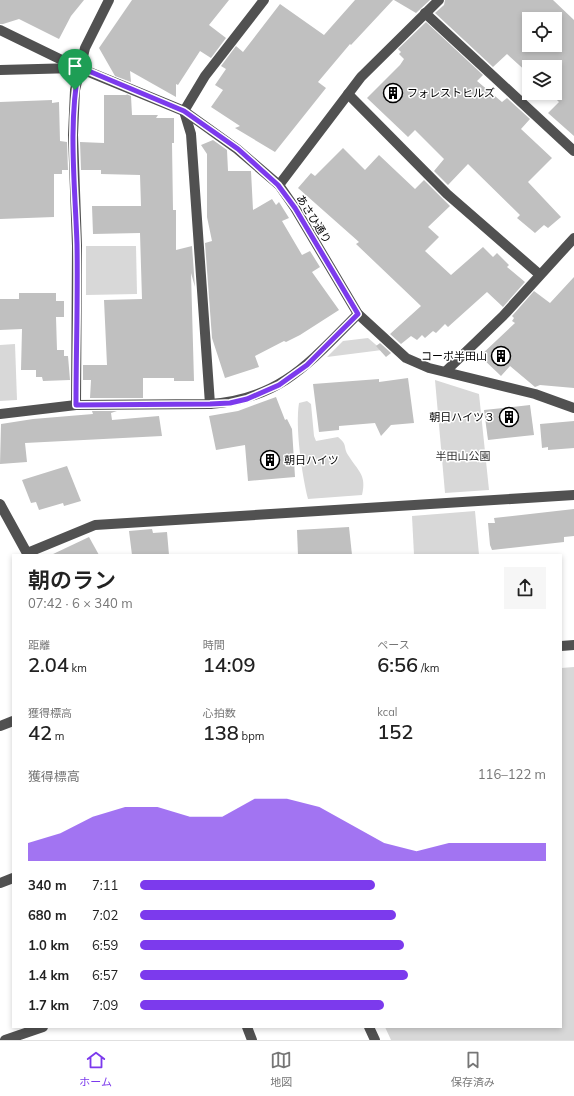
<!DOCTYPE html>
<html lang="ja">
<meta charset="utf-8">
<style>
body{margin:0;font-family:Mulish,"Noto Sans JP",sans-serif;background:#f6f6f6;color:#222;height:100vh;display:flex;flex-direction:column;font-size:15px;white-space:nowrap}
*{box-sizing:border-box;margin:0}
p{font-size:13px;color:#767676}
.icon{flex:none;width:22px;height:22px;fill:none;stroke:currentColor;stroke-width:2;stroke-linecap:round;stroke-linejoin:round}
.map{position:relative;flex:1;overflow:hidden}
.sheet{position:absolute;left:12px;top:554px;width:550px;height:474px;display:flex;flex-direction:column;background:#fff;border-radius:0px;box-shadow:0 2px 6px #0003}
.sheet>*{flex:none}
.tools{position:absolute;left:522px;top:12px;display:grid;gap:8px}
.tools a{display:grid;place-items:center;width:40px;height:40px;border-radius:0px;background:#fff;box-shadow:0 2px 6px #0003;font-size:20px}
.pin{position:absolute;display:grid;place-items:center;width:34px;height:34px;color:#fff;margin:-41px -17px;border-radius:50% 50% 50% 0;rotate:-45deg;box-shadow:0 0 4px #0007}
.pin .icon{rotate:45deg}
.round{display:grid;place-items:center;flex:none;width:42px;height:42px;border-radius:0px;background:#f6f6f6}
.headline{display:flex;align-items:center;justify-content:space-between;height:68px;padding:0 16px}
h1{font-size:22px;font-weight:600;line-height:30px}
.figures{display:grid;grid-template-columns:repeat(3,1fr);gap:6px;height:68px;padding:4px 16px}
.figures div{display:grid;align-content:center}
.figures b{font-size:20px;font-weight:600}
.figures small{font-size:11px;font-weight:400}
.figures p{font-size:11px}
.chart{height:112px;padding:8px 16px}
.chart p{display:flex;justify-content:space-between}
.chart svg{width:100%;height:72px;margin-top:4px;fill:#7c3aed;opacity:.7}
ul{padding:0 16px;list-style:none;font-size:13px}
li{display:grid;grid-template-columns:64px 48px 1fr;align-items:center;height:30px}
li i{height:10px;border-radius:5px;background:#7c3aed}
.tab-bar{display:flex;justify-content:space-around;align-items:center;height:56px;border-top:1px solid #e0e0e0;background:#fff;font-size:11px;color:#767676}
.tab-bar a{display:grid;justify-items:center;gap:2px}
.tab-bar .on{color:#7c3aed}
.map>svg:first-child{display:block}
</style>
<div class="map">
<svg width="574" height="1040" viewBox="0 0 574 1040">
<rect width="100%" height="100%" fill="#fff"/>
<g fill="#d8d8d8">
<path d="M 86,246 L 136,246 L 137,294 L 86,295 Z"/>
<path d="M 368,338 L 382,350 L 327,357 L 343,341 Z"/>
<path d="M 15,344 L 17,400 L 0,401 L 0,345 Z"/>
<path d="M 435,380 L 479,394 L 489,490 L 445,493 Z"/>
<path d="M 307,401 L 311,404 L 314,436 L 316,441 L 338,437 C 348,445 343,447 348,455 C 358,471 367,475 362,495 L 308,499 C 302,475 295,427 299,403 Z"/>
<path d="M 475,511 L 479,555 L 414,555 L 412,516 Z"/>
<path d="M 574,667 L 574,1040 L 391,1040 L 385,1027 L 561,1027 L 561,668 Z"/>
</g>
<g fill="#c0c0c0" fill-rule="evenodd">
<path d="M 0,0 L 84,0 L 71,16 L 59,39 L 19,19 L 3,24 L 0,24 Z"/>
<path d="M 132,0 L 229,0 L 209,25 L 226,38 L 211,58 L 200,51 L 178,85 L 176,84 L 176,97 L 130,71 L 131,82 L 115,76 L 99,48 Z"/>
<path d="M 355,0 L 393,0 L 351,45 L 350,44 L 318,82 L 326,88 L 275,152 L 235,128 L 240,126 L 211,107 L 223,90 L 215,85 L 226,69 L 221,66 L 236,46 L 243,52 L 280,4 L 324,35 Z"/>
<path d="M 394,0 L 430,0 L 416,13 Z"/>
<path d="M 445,0 L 553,0 L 574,20 L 574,136 L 548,113 L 559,102 L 550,93 L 555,93 L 555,67 L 529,67 L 529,74 L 507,54 L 493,67 L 435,13 L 444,5 ZM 529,19 L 555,19 L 555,45 L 529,45 Z"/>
<path d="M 426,22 L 483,75 L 477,81 L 502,102 L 507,98 L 530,119 L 521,129 L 552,158 L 528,182 L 561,217 L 548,228 L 544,225 L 535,233 L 517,218 L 520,215 L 468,164 L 448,185 L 434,171 L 444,159 L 415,130 L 408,137 L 367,98 L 400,65 L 404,59 L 399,54 L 401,52 L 398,49 Z"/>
<path d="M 126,94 L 131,96 L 132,115 L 158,115 L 156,118 L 174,118 L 174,143 L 172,143 L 173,210 L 176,210 L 176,250 L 192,246 L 195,287 L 191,273 L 194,381 L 174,381 L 174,378 L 143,378 L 143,398 L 90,398 L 91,380 L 83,380 L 83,365 L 107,365 L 104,300 L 142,299 L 140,233 L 93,234 L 92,206 L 141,206 L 140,175 L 101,174 L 101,170 L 81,170 L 80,142 L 104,143 L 104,95 L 127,95 Z"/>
<path d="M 52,100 L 52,103 L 59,102 L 60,141 L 67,142 L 68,170 L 62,170 L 62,174 L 54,174 L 54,217 L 0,219 L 0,102 Z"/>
<path d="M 213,140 L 227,150 L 228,171 L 251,171 L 253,210 L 272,199 L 276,205 L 279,202 L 289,218 L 282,221 L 302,255 L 310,251 L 320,267 L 312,272 L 339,310 L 300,335 L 286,342 L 284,341 L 255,356 L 259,367 L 225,378 L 212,338 L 205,243 L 212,241 L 207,217 L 207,154 L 201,145 Z"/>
<path d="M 343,148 L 365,170 L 379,155 L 415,189 L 424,180 L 450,206 L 428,227 L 439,237 L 425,251 L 451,275 L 483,247 L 493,257 L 497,253 L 509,265 L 507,267 L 525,282 L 503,307 L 487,292 L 448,327 L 445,324 L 436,333 L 433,331 L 425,338 L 422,335 L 417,340 L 411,336 L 401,344 L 390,334 L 421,306 L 356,244 L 359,242 L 298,188 L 311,173 L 315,176 Z"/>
<path d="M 574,277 L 574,388 L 540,385 L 535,387 L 510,366 L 501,376 L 480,356 L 515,323 L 512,321 L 514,318 L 512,316 L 534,291 L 550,303 Z"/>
<path d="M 19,293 L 56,293 L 56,301 L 64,301 L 64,317 L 56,317 L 57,350 L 64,350 L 64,356 L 68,356 L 70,380 L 43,381 L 42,377 L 36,377 L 36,370 L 21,370 L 22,329 L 0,330 L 0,299 L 19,299 Z"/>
<path d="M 380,343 L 391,353 L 386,357 L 376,346 Z"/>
<path d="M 408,378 L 414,423 L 391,425 L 381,436 L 375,423 L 339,426 L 339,430 L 319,432 L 313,384 L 379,379 L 379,382 Z"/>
<path d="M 276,397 L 285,420 L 287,419 L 292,429 L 295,477 L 248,481 L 245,445 L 216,450 L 209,416 L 238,411 Z"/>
<path d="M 530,405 L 534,435 L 488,440 L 484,410 Z"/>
<path d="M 92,411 L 117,411 L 111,413 L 112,420 L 159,416 L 162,436 L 25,443 L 27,462 L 0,464 L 1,424 L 33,419 L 93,414 Z"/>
<path d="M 574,421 L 574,448 L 548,450 L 548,447 L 542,448 L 540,424 Z"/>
<path d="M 67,466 L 81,501 L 64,506 L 63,503 L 39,510 L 36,502 L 31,503 L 22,480 Z"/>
<path d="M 574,509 L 574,536 L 564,537 L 564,542 L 492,550 L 490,545 L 488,523 L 495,523 L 494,518 Z"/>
<path d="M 349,527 L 352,555 L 298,555 L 297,530 Z"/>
<path d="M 152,529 L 153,533 L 167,532 L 169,555 L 132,555 L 129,531 Z"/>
<path d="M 89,537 L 99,555 L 51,555 Z"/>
</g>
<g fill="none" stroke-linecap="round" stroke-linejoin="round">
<g stroke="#515151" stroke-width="10">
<path d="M 425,13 L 574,151"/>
<path d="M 0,30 L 72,65 L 184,111 L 237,149 L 279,185 L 295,208 L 358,314 L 406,358 L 429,368 L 535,394 L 574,408"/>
<path d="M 0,70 L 76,68"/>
<path d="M 348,94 L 447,194 L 539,274"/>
<path d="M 279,185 L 361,77 L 439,0"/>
<path d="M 446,371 L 503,316 L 574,238"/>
<path d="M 210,404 L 191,134 L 184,111 L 205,76 L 264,0"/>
<path d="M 76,405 L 77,246 L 73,135 L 75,90 L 85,48 L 109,0"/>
<path d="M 0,414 L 76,405 L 210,404 C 281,399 310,362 358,314"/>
<path d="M 0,504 L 28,555"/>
<path d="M 27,553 L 95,525 L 574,495"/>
<path d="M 561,646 L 574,645"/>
<path d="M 0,726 L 13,721"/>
<path d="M 0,883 L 13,878"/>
<path d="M 247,1027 L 252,1040"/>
<path d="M 369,1027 L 375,1040"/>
<path d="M 5,1040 L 43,1027"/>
</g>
</g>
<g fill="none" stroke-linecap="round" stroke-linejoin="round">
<g stroke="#fff" stroke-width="8">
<path id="route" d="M 79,67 L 184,111 L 238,149 L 278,185 L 295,208 L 358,314 L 307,365 L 279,385 L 247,399 L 230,403 L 210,404 L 76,405 C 76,351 78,297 77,244 C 75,185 68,125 79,67 Z"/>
</g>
<use href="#route" stroke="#7c3aed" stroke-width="5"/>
</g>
<defs>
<g id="building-ring" transform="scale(1)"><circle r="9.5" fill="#fff" stroke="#000" stroke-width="1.5"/><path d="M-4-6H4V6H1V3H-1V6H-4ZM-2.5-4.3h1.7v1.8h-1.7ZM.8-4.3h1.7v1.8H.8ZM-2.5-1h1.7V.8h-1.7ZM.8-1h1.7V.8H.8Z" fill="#000"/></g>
</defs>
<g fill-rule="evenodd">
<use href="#building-ring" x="393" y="93"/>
<use href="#building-ring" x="501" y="356"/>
<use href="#building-ring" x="509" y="417"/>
<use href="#building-ring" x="270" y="460"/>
</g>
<g text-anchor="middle" stroke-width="3" stroke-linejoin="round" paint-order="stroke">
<g font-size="11" fill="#000" stroke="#fff" text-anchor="start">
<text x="407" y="97">フォレストヒルズ</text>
<text x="487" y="360" text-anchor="end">コーポ半田山</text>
<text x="495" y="421" text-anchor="end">朝日ハイツ３</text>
<text x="284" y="464">朝日ハイツ</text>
</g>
<g font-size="11" fill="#000" stroke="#fff">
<text transform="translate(314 219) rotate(58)" y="4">あさひ通り</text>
</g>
<g font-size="11" fill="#2f2f2f" stroke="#fff">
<text x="463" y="460">半田山公園</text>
</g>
</g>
</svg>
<div class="tools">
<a><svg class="icon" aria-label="locate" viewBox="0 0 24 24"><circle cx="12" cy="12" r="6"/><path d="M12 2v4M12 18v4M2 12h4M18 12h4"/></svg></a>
<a><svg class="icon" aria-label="layers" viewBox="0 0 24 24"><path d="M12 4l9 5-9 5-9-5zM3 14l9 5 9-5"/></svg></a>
</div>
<div class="pin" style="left:75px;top:90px;background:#1e9e55"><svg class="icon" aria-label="arrive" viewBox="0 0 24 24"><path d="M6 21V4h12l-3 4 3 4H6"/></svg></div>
<section class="sheet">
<div class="headline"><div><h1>朝のラン</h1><p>07:42 · 6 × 340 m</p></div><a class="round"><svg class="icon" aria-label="share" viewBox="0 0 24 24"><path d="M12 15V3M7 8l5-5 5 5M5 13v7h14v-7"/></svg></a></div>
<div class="figures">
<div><p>距離</p><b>2.04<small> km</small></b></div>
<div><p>時間</p><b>14:09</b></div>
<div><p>ペース</p><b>6:56<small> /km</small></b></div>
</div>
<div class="figures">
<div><p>獲得標高</p><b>42<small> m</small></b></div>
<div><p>心拍数</p><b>138<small> bpm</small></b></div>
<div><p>kcal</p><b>152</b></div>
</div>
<div class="chart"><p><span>獲得標高</span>116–122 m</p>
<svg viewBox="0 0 160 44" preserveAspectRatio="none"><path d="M0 44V33L10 27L20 17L30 11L40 11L50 17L60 17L70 6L80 6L90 11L100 22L110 33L120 38L130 33L140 33L150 33L160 33V44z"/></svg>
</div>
<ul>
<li><b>340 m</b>7:11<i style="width:58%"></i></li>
<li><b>680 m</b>7:02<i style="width:63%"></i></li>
<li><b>1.0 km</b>6:59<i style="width:65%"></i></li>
<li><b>1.4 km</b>6:57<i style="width:66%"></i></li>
<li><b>1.7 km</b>7:09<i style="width:60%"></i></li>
</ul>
</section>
</div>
<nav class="tab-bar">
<a class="on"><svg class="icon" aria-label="home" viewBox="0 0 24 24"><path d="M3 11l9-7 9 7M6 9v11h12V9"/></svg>ホーム</a>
<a><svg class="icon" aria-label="map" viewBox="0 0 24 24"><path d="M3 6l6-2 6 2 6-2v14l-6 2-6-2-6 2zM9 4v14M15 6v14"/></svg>地図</a>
<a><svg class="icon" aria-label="saved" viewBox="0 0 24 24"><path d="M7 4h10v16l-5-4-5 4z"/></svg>保存済み</a>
</nav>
